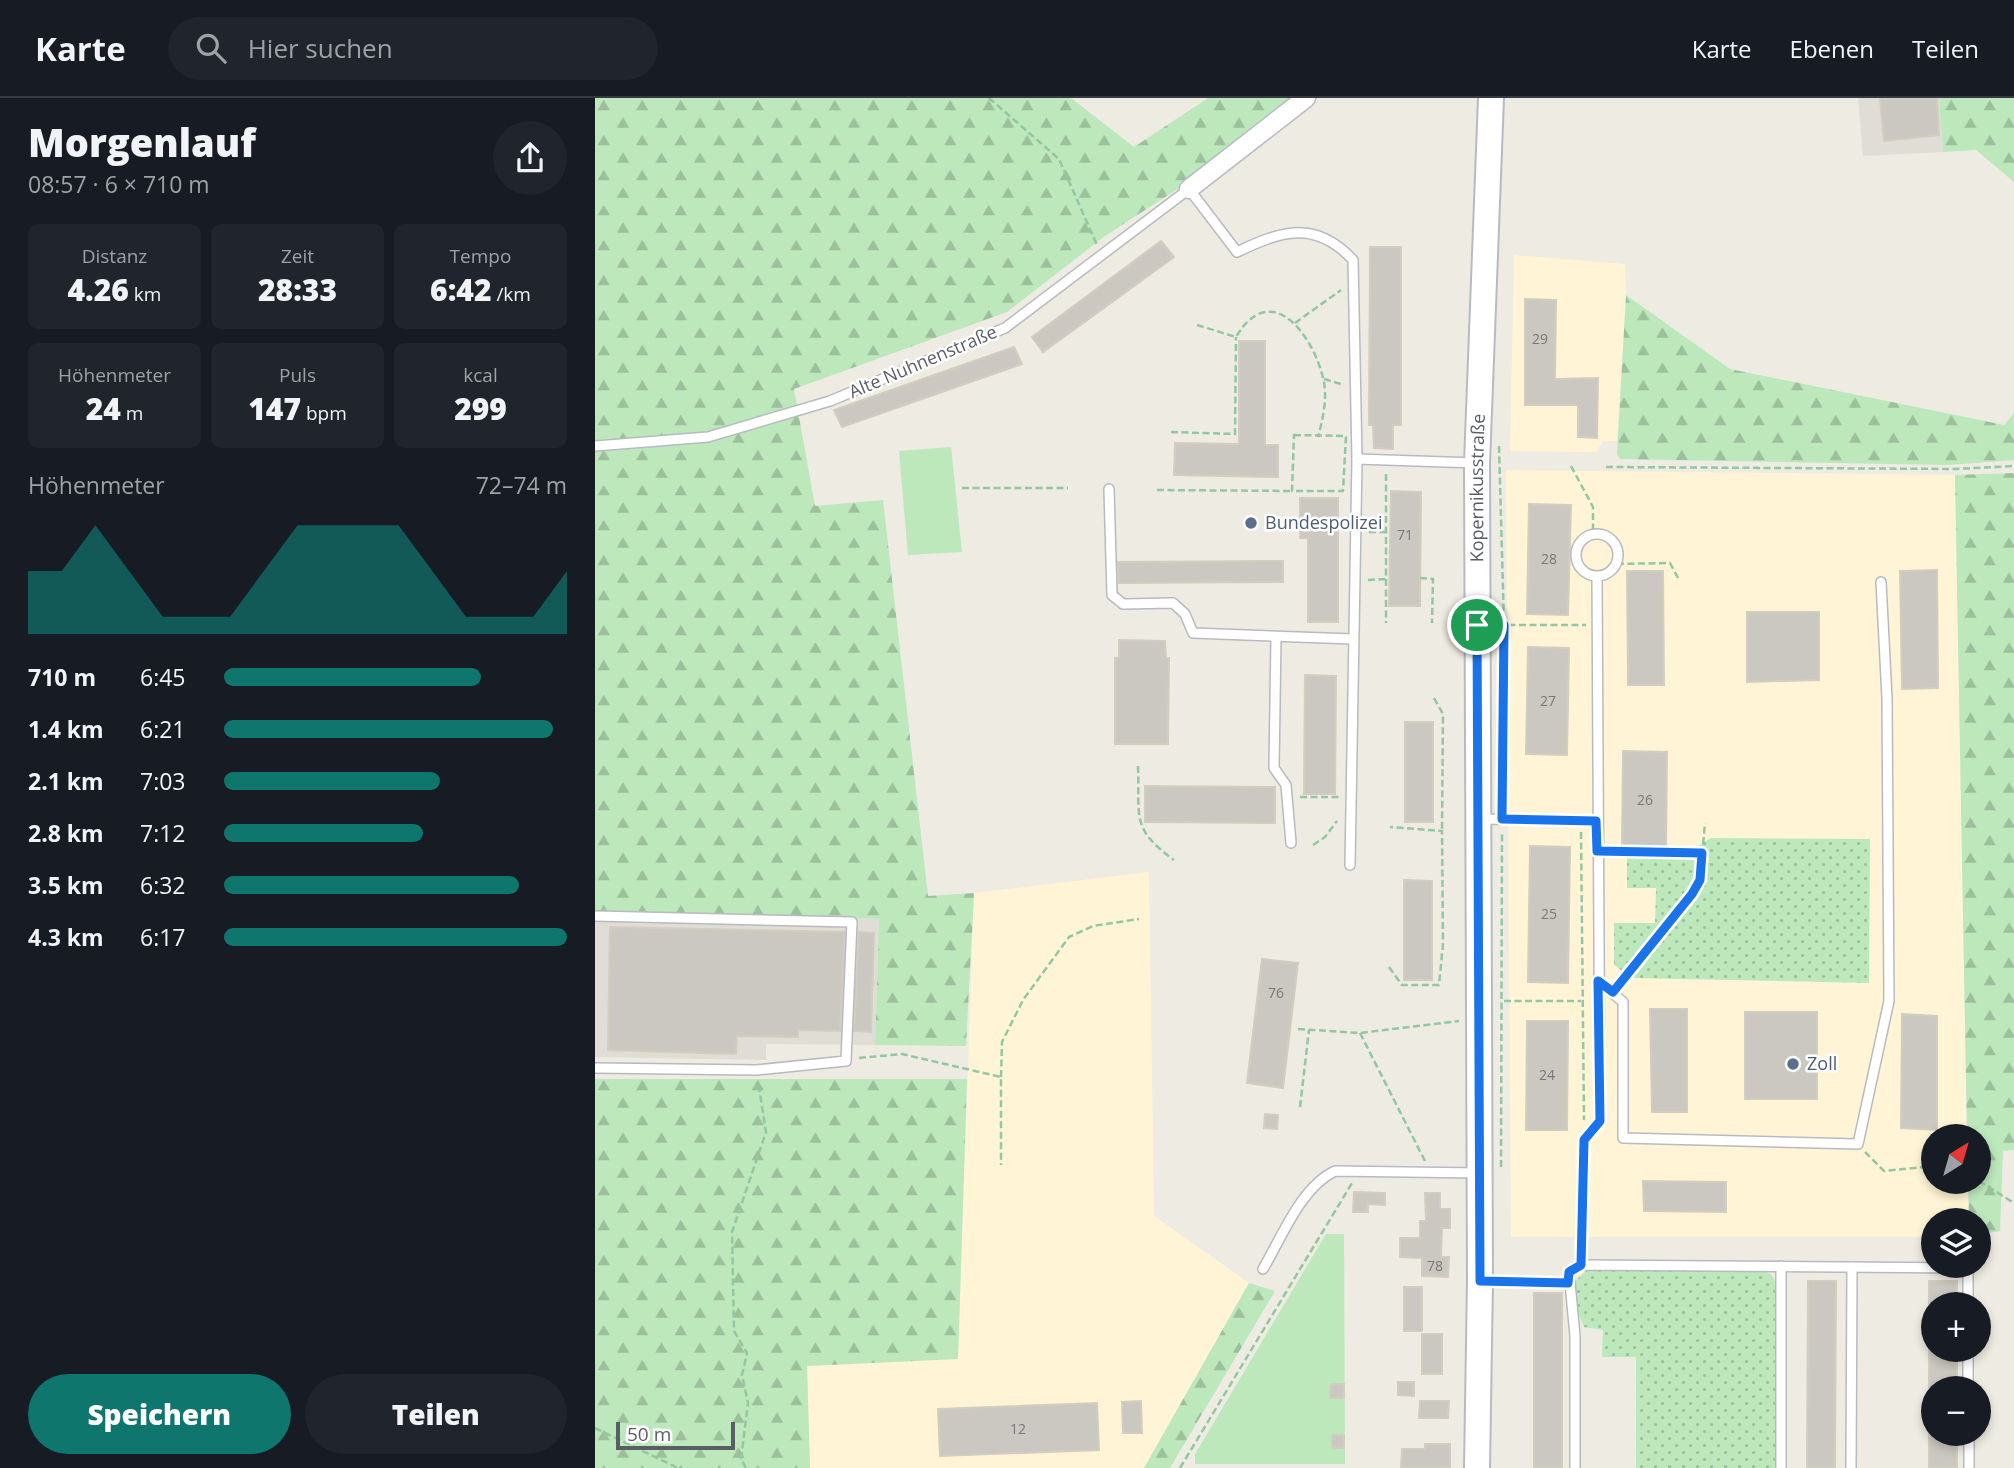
<!DOCTYPE html>
<html lang="de">
<meta charset="utf-8">
<style>
body{margin:0;font-family:"Open Sans",sans-serif;background:#20242c;color:#f1f3f6;height:100vh;display:flex;flex-direction:column;font-size:26px;white-space:nowrap}
*{box-sizing:border-box;margin:0}
p{font-size:23px;color:#9ea1a6}
.icon{flex:none;width:38px;height:38px;fill:none;stroke:currentColor;stroke-width:2;stroke-linecap:round;stroke-linejoin:round}
.map{position:relative;flex:1;overflow:hidden}
.panel{display:flex;flex-direction:column;background:#171b24;width:595px}
.panel>*{flex:none}
.needle{width:46px;rotate:37deg}
.fabs{position:absolute;left:1326px;top:1026px;display:grid;gap:14px}
.fabs a{display:grid;place-items:center;width:70px;height:70px;border-radius:50%;background:#171b24;box-shadow:0 4px 10px #0003;font-size:35px}
.scale{position:absolute;left:21px;bottom:18px;width:119px;box-sizing:border-box;padding-left:7px;border:4px solid #5a5e64;border-top:0;font-size:19px;line-height:24px;white-space:nowrap;color:#5a5e64;-webkit-text-stroke:5px #fff;paint-order:stroke}
.pin{position:absolute;display:grid;place-items:center;width:60px;height:60px;color:#fff;margin:-30px;border:4px solid #fff;border-radius:50%;box-shadow:0 2px 7px #0007}
.round{display:grid;place-items:center;flex:none;width:74px;height:74px;border-radius:37px;background:#20242c}
.summary{display:flex;align-items:center;justify-content:space-between;height:119px;padding:0 28px}
h1{font-size:38px;font-weight:800;line-height:52px}
.figures{display:grid;grid-template-columns:repeat(3,1fr);gap:10px;height:119px;padding:7px 28px}
.figures div{display:grid;align-content:center;border-radius:10px;background:#20242c;text-align:center}
.figures b{font-size:30px;font-weight:800}
.figures small{font-size:19px;font-weight:400}
.figures p{font-size:19px}
.chart{height:196px;padding:14px 28px}
.chart p{display:flex;justify-content:space-between}
.chart svg{width:100%;height:126px;margin-top:7px;fill:#0f766e;opacity:.7}
.primary-button{display:flex;gap:14px;margin-top:auto;padding:14px 28px}
.primary-button a{flex:1;height:80px;border-radius:42px;background:#0f766e;color:#fff;font-size:28px;font-weight:800;line-height:80px;text-align:center}
.primary-button a+a{background:#20242c;color:#f1f3f6}
ul{padding:0 28px;list-style:none;font-size:23px}
li{display:grid;grid-template-columns:112px 84px 1fr;align-items:center;height:52px}
li i{height:18px;border-radius:9px;background:#0f766e}
header{display:flex;align-items:center;gap:42px;box-sizing:border-box;height:98px;padding:0 35px;background:#171b24;border-bottom:2px solid #363941}
header strong{font-size:33px}
nav{display:flex;gap:38px;margin-inline-start:auto;font-size:24px}
.search{width:490px;height:63px;background:#20242c;display:flex;align-items:center;gap:18px;box-sizing:border-box;padding:0 24px;border-radius:38px;color:#9ea1a6;font-size:26px}
main{display:flex;flex:1;min-height:0}
.map>svg:first-child{display:block}
</style>
<header>
<strong>Karte</strong>
<div class="search"><svg class="icon" aria-label="search" viewBox="0 0 24 24"><circle cx="10" cy="10" r="6"/><path d="M15 15l6 6"/></svg>Hier suchen</div>
<nav><a>Karte</a><a>Ebenen</a><a>Teilen</a></nav>
</header>
<main>
<section class="panel">
<div class="summary"><div><h1>Morgenlauf</h1><p>08:57 · 6 × 710 m</p></div><a class="round"><svg class="icon" aria-label="share" viewBox="0 0 24 24"><path d="M12 15V3M7 8l5-5 5 5M5 13v7h14v-7"/></svg></a></div>
<div class="figures">
<div><p>Distanz</p><b>4.26<small> km</small></b></div>
<div><p>Zeit</p><b>28:33</b></div>
<div><p>Tempo</p><b>6:42<small> /km</small></b></div>
</div>
<div class="figures">
<div><p>Höhenmeter</p><b>24<small> m</small></b></div>
<div><p>Puls</p><b>147<small> bpm</small></b></div>
<div><p>kcal</p><b>299</b></div>
</div>
<div class="chart"><p><span>Höhenmeter</span>72–74 m</p>
<svg viewBox="0 0 160 44" preserveAspectRatio="none"><path d="M0 44V22L10 22L20 6L30 22L40 38L50 38L60 38L70 22L80 6L90 6L100 6L110 6L120 22L130 38L140 38L150 38L160 22V44z"/></svg>
</div>
<ul>
<li><b>710 m</b>6:45<i style="width:75%"></i></li>
<li><b>1.4 km</b>6:21<i style="width:96%"></i></li>
<li><b>2.1 km</b>7:03<i style="width:63%"></i></li>
<li><b>2.8 km</b>7:12<i style="width:58%"></i></li>
<li><b>3.5 km</b>6:32<i style="width:86%"></i></li>
<li><b>4.3 km</b>6:17<i style="width:100%"></i></li>
</ul>
<div class="primary-button"><a>Speichern</a><a>Teilen</a></div>
</section>
<div class="map">
<svg width="1419" height="1370" viewBox="0 0 1419 1370">
<defs>
<pattern id="grass-dots" width="8" height="8" patternUnits="userSpaceOnUse" patternTransform="scale(1.75)"><rect width="8" height="8" fill="#bce8bc"/><path d="M2 2h.1M6 6h.1" fill="none" stroke="#9cbf9c" stroke-width="1.8" stroke-linecap="round"/></pattern>
<pattern id="forest-firs" width="22" height="20" patternUnits="userSpaceOnUse" patternTransform="scale(1.75)"><rect width="22" height="20" fill="#bce8bc"/><path d="M5 1l3.5 6h-7zM16 11l3.5 6h-7z" fill="#9cbf9c"/></pattern>
</defs>
<rect width="100%" height="100%" fill="#eeebe2"/>
<g fill="#fff5d6">
<path d="M 919,157 L 1030,166 L 1031,197 L 1022,343 L 1008,343 L 1001,354 L 915,353 Z"/>
<path d="M 911,372 L 1360,377 L 1372,1038 L 1339,1038 L 1339,1083 L 1373,1083 L 1374,1122 L 1339,1122 L 1339,1139 L 916,1139 Z"/>
<path d="M 554,774 L 559,1118 L 654,1185 L 549,1370 L 215,1370 L 212,1268 L 363,1261 L 379,795 Z"/>
</g>
<g fill="#dfddd6">
<path d="M 1263,0 L 1344,0 L 1348,54 L 1268,58 Z"/>
<path d="M 0,813 L 284,821 L 280,947 L 171,946 L 171,962 L 0,959 Z"/>
</g>
<g fill="url(#grass-dots)">
<path d="M 1116,740 L 1275,741 L 1274,885 L 1037,880 L 1019,867 L 1019,825 L 1060,825 L 1061,790 L 1032,790 L 1032,757 L 1093,754 Z"/>
<path d="M 1167,1172 L 1177,1177 L 1180,1184 L 1180,1370 L 1041,1370 L 1041,1259 L 1007,1259 L 1008,1232 L 989,1229 L 981,1210 L 980,1183 L 991,1173 Z"/>
</g>
<g fill="url(#forest-firs)">
<path d="M 0,0 L 476,0 L 539,49 L 613,0 L 723,0 L 510,138 L 412,214 L 199,291 L 220,408 L 288,402 L 333,798 L 379,795 L 371,948 L 280,947 L 284,821 L 0,813 Z"/>
<path d="M 1344,0 L 1419,0 L 1419,84 L 1381,52 L 1348,54 Z"/>
<path d="M 1031,197 L 1135,271 L 1409,327 L 1419,315 L 1419,362 L 1354,367 L 1025,361 L 1022,356 Z"/>
<path d="M 1419,375 L 1419,1052 L 1408,1053 L 1405,1133 L 1384,1137 L 1384,1122 L 1374,1122 L 1373,1083 L 1384,1083 L 1384,1038 L 1372,1038 L 1360,377 Z"/>
<path d="M 0,981 L 372,981 L 363,1261 L 212,1268 L 215,1370 L 0,1370 Z"/>
<path d="M 654,1185 L 680,1193 L 575,1370 L 549,1370 Z"/>
</g>
<g fill="#bce8bc">
<path d="M 356,349 L 367,454 L 313,457 L 304,353 Z"/>
<path d="M 731,1136 L 749,1136 L 750,1366 L 600,1366 L 600,1356 Z"/>
</g>
<g fill="#cbc8c1" stroke="#d3cdbf" stroke-width="2">
<path d="M 1285,0 L 1342,0 L 1344,37 L 1289,43 Z"/>
<path d="M 566,143 L 579,159 L 448,254 L 437,239 Z"/>
<path d="M 775,149 L 806,149 L 806,327 L 798,327 L 798,351 L 779,350 L 778,327 L 774,327 Z"/>
<path d="M 930,201 L 961,202 L 960,281 L 1003,280 L 1002,340 L 983,339 L 983,307 L 930,307 Z"/>
<path d="M 644,243 L 670,243 L 670,347 L 683,347 L 683,379 L 579,377 L 580,345 L 644,346 Z"/>
<path d="M 419,249 L 427,266 L 247,329 L 239,312 Z"/>
<path d="M 796,393 L 826,394 L 825,508 L 794,508 Z"/>
<path d="M 705,400 L 743,400 L 743,524 L 713,524 L 713,440 L 705,440 Z"/>
<path d="M 934,406 L 976,407 L 973,517 L 932,516 Z"/>
<path d="M 688,463 L 688,484 L 524,485 L 523,464 Z"/>
<path d="M 1342,472 L 1343,590 L 1307,591 L 1305,473 Z"/>
<path d="M 1032,473 L 1068,473 L 1069,587 L 1033,587 Z"/>
<path d="M 1152,514 L 1224,514 L 1224,582 L 1152,584 Z"/>
<path d="M 524,542 L 570,543 L 571,560 L 574,560 L 573,646 L 520,646 L 520,560 L 524,560 Z"/>
<path d="M 933,549 L 974,550 L 972,657 L 931,656 Z"/>
<path d="M 710,577 L 741,578 L 740,696 L 709,696 Z"/>
<rect x="810" y="624" width="28" height="100"/>
<path d="M 1028,653 L 1072,654 L 1071,751 L 1027,750 Z"/>
<path d="M 550,688 L 680,689 L 680,725 L 550,724 Z"/>
<path d="M 935,748 L 975,749 L 973,885 L 933,884 Z"/>
<path d="M 809,782 L 837,783 L 837,882 L 809,882 Z"/>
<path d="M 15,829 L 250,834 L 245,933 L 203,932 L 203,939 L 142,938 L 141,956 L 13,952 Z"/>
<path d="M 264,834 L 279,835 L 276,934 L 259,933 Z"/>
<path d="M 667,861 L 703,865 L 688,990 L 652,985 Z"/>
<path d="M 1055,911 L 1092,911 L 1092,1014 L 1057,1014 Z"/>
<rect x="1150" y="914" width="72" height="87"/>
<path d="M 1307,916 L 1342,918 L 1342,1032 L 1306,1030 Z"/>
<path d="M 932,923 L 973,923 L 972,1032 L 931,1032 Z"/>
<path d="M 670,1016 L 683,1017 L 682,1031 L 669,1030 Z"/>
<path d="M 1048,1083 L 1131,1084 L 1131,1114 L 1049,1113 Z"/>
<path d="M 759,1094 L 790,1095 L 790,1107 L 773,1106 L 773,1114 L 758,1114 Z"/>
<path d="M 830,1095 L 845,1095 L 845,1111 L 855,1111 L 855,1130 L 847,1130 L 846,1159 L 854,1159 L 853,1179 L 827,1178 L 827,1160 L 805,1159 L 805,1140 L 825,1140 L 825,1123 L 831,1123 Z"/>
<path d="M 1213,1183 L 1241,1183 L 1240,1370 L 1212,1370 Z"/>
<rect x="1334" y="1183" width="28" height="23"/>
<rect x="809" y="1189" width="18" height="44"/>
<rect x="939" y="1195" width="28" height="175"/>
<rect x="827" y="1236" width="20" height="40"/>
<rect x="1334" y="1251" width="28" height="39"/>
<path d="M 803,1284 L 819,1284 L 819,1298 L 803,1297 Z"/>
<path d="M 736,1286 L 749,1286 L 749,1300 L 735,1300 Z"/>
<path d="M 546,1303 L 547,1335 L 528,1335 L 527,1304 Z"/>
<path d="M 825,1303 L 854,1303 L 853,1320 L 824,1320 Z"/>
<path d="M 502,1305 L 504,1352 L 345,1358 L 343,1311 Z"/>
<rect x="1334" y="1335" width="28" height="35"/>
<rect x="737" y="1337" width="12" height="13"/>
<path d="M 830,1346 L 855,1346 L 855,1369 L 806,1370 L 807,1351 L 830,1351 Z"/>
</g>
<g fill="none" stroke-linecap="round" stroke-linejoin="round">
<g stroke="#b7babf" stroke-width="12">
<g id="service">
<path d="M 0,348 L 113,339 L 235,303 L 410,230 L 594,91 L 642,154 C 686,133 720,121 758,162 L 762,361"/>
<path d="M 514,391 L 517,497 L 528,506 L 578,505 L 590,516 L 598,535 L 758,541"/>
<circle cx="1002" cy="457" r="21"/>
<path d="M 681,540 L 679,670 L 691,687 L 696,745"/>
<path d="M 885,721 L 1001,723"/>
<path d="M 755,767 L 762,361 L 881,365"/>
<path d="M 0,818 L 257,824 L 251,963 L 161,972 L 0,970"/>
<path d="M 1003,883 L 1028,904 L 1028,1040 L 1263,1046 L 1294,903 L 1292,600 L 1286,484"/>
<path d="M 986,1167 L 989,1042 L 1005,1023 L 1002,479"/>
<path d="M 668,1171 C 687,1139 706,1089 740,1073 L 883,1075"/>
<path d="M 1373,1251 L 1373,1290"/>
<path d="M 1374,1335 L 1374,1370"/>
<path d="M 980,1370 L 980,1238 L 974,1174 L 986,1167 L 1373,1170 L 1373,1206"/>
<path d="M 1186,1370 L 1186,1168"/>
<path d="M 1256,1370 L 1257,1169"/>
</g>
</g>
<g stroke="#b7babf" stroke-width="21">
<path id="minor" d="M 594,91 L 711,0"/>
</g>
<g stroke="#b7bbc1" stroke-width="28">
<g id="secondary">
<path id="s1" d="M 882,1370 L 885,1183 L 882,365 L 896,0"/>
</g>
</g>
<g stroke="#93c7a1" stroke-width="2.5" stroke-dasharray="7 3.5" stroke-linecap="butt">
<path d="M 394,0 L 464,61 L 502,147"/>
<path d="M 700,225 L 746,192"/>
<path d="M 602,227 L 641,239 C 676,180 718,237 728,280 C 733,299 728,320 723,339"/>
<path d="M 729,281 L 749,287"/>
<path d="M 576,334 L 640,336 L 641,239"/>
<path d="M 699,337 L 751,338 L 748,393 L 697,393 Z"/>
<path d="M 904,348 L 909,527 L 907,709"/>
<path d="M 976,368 L 998,409 L 998,436"/>
<path d="M 1011,369 L 1360,371 L 1419,368"/>
<path d="M 791,376 L 791,525"/>
<path d="M 367,390 L 473,390"/>
<path d="M 562,392 L 697,393"/>
<path d="M 774,434 L 791,434"/>
<path d="M 1022,466 L 1075,465 L 1083,480"/>
<path d="M 825,480 L 838,481 L 837,525"/>
<path d="M 773,482 L 791,481"/>
<path d="M 903,527 L 991,527"/>
<path d="M 839,600 L 848,616 L 847,733"/>
<path d="M 543,668 C 545,719 535,730 579,762"/>
<path d="M 705,699 L 744,699"/>
<path d="M 986,734 L 989,1022"/>
<path d="M 718,747 L 730,739 L 742,723"/>
<path d="M 1016,753 L 1107,755"/>
<path d="M 794,869 L 807,887 L 844,887 L 848,846 L 847,733 L 795,729"/>
<path d="M 1024,886 L 1097,796 L 1105,781 L 1110,725"/>
<path d="M 909,903 L 986,903"/>
<path d="M 703,931 L 765,935 L 864,923"/>
<path d="M 765,935 L 830,1063"/>
<path d="M 264,960 L 307,956 L 406,979 L 406,1067"/>
<path d="M 406,979 L 407,944 L 428,902 L 474,839 L 498,828 L 544,821"/>
<path d="M 705,1009 L 714,932"/>
<path d="M 1270,1054 L 1289,1073 L 1339,1068"/>
<path d="M 906,1069 L 907,733"/>
<path d="M 1384,1083 L 1419,1105"/>
<path d="M 906,1184 L 962,1185"/>
<path d="M 0,1330 L 83,1370"/>
<path d="M 151,1370 L 146,1361 L 153,1305 L 147,1277 L 152,1255 L 139,1233 L 137,1134 L 171,1034 L 163,983"/>
<path d="M 585,1370 L 757,1085"/>
</g>
<use href="#service" stroke="#fff" stroke-width="9"/>
<use href="#minor" stroke="#fff" stroke-width="18"/>
<use href="#secondary" stroke="#fff" stroke-width="24"/>
</g>
<g fill="none" stroke-linecap="round" stroke-linejoin="round">
<g stroke="#fff" stroke-width="14">
<path id="route" d="M 882,527 L 909,527 L 907,721 L 1001,723 L 1002,753 L 1107,755 L 1105,782 L 1097,796 L 1018,894 L 1003,883 L 1005,1023 L 989,1042 L 986,1167 L 974,1174 L 973,1185 L 885,1183 Z"/>
</g>
<use href="#route" stroke="#1a73e8" stroke-width="9"/>
</g>
<g fill="#5c6f8a" stroke="#fff" stroke-width="2.5">
<circle cx="656" cy="425" r="7"/>
<circle cx="1198" cy="966" r="7"/>
</g>
<g text-anchor="middle" stroke-width="5" stroke-linejoin="round" paint-order="stroke">
<g font-size="14" fill="#76787b">
<text x="945" y="246">29</text>
<text x="810" y="442">71</text>
<text x="954" y="466">28</text>
<text x="953" y="608">27</text>
<text x="1050" y="707">26</text>
<text x="954" y="821">25</text>
<text x="681" y="900">76</text>
<text x="952" y="982">24</text>
<text x="840" y="1173">78</text>
<text x="423" y="1336">12</text>
</g>
<g font-size="18" fill="#5a5e64" stroke="#fff">
<text transform="translate(328 264) rotate(-23)" y="6">Alte Nuhnenstraße</text>
<text dy="6" stroke="none"><textPath href="#s1" startOffset="980">Kopernikusstraße</textPath></text>
</g>
<g font-size="18" fill="#4e5e75" stroke="#fff" text-anchor="start">
<text x="670" y="431">Bundespolizei</text>
<text x="1212" y="972">Zoll</text>
</g>
</g>
</svg>
<div class="fabs">
<a><svg class="needle" viewBox="-14 -14 28 28"><path d="M0-13l5 13h-10z" fill="#e53935"/><path d="M0 13l5-13h-10z" fill="#9ea1a6"/></svg></a>
<a><svg class="icon" aria-label="layers" viewBox="0 0 24 24"><path d="M12 4l9 5-9 5-9-5zM3 14l9 5 9-5"/></svg></a>
<a>+</a>
<a>−</a>
</div>
<div class="scale">50 m</div>
<div class="pin" style="left:882px;top:527px;background:#1e9e55"><svg class="icon" aria-label="arrive" viewBox="0 0 24 24"><path d="M6 21V4h12l-3 4 3 4H6"/></svg></div>
</div>
</main>
